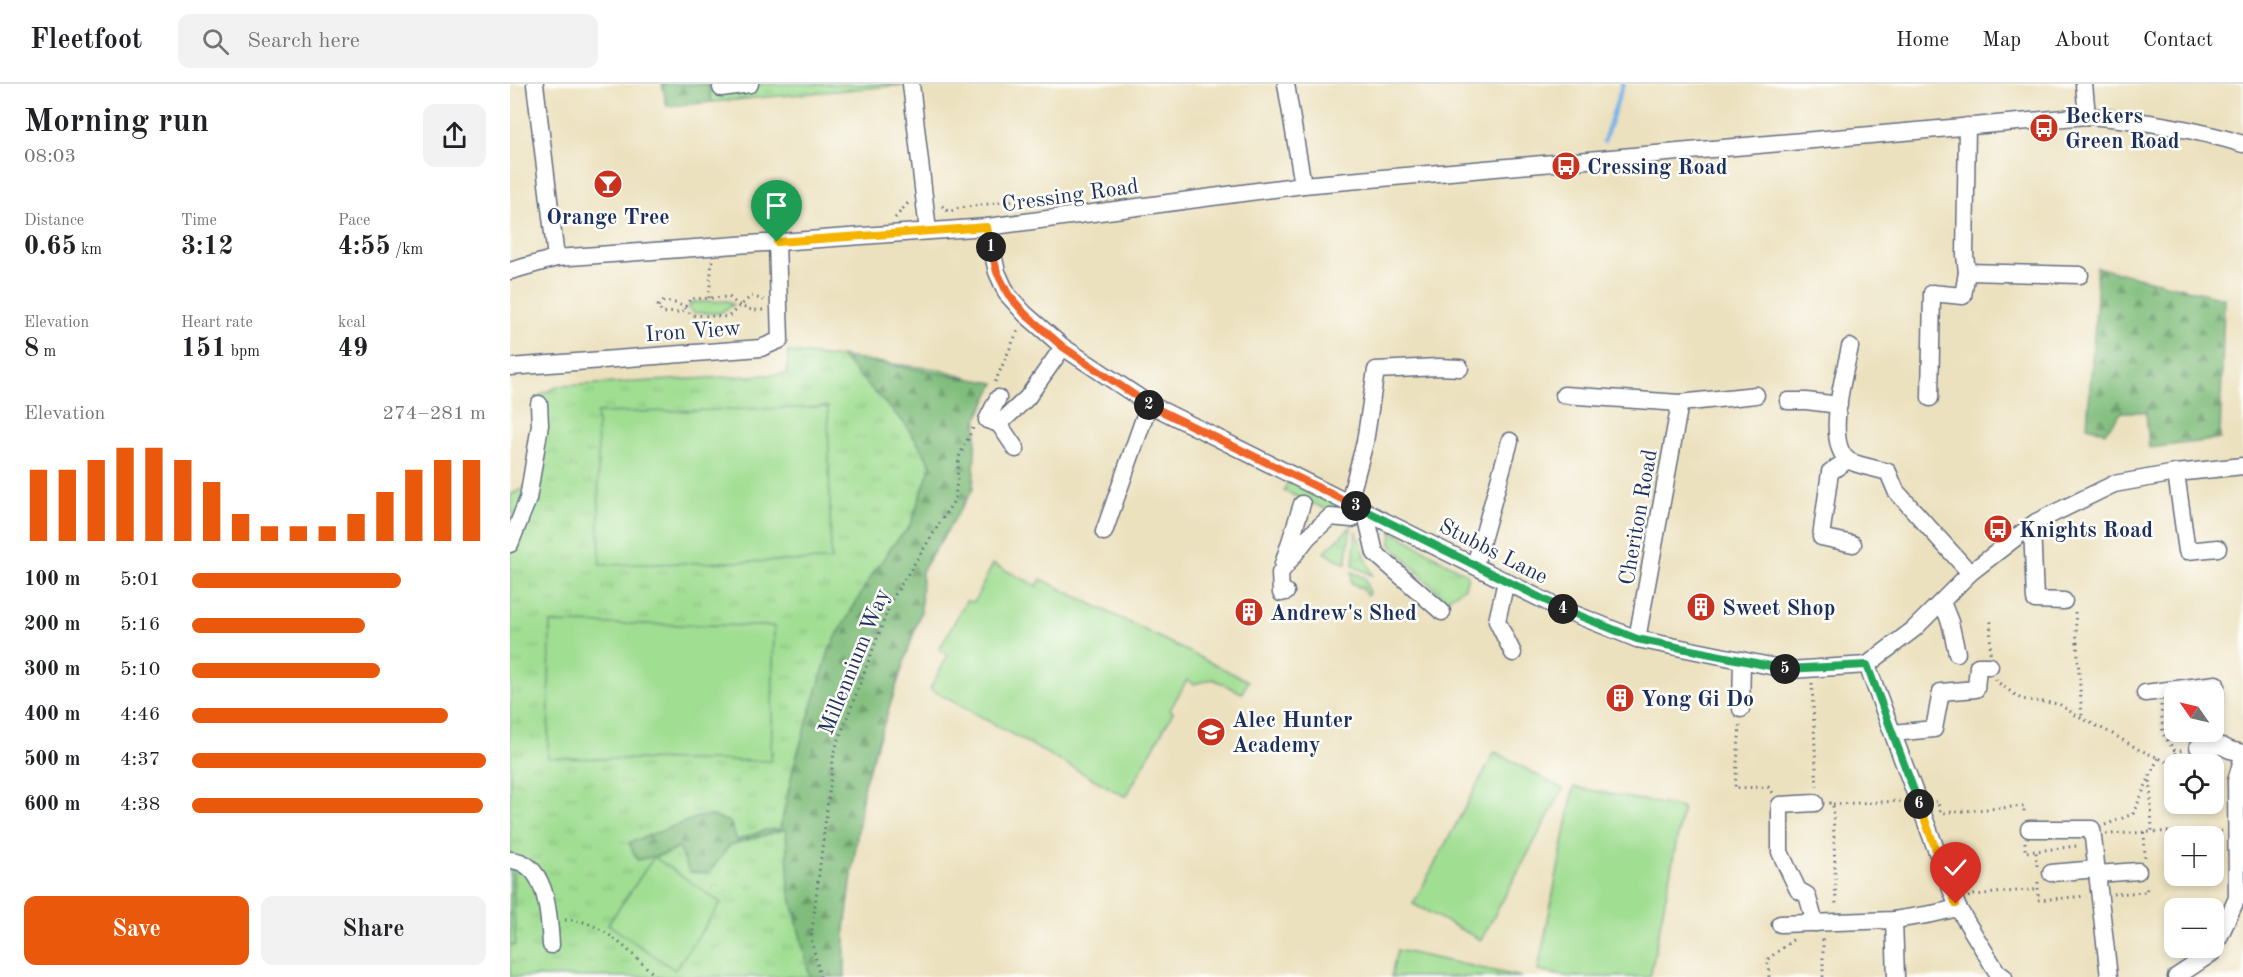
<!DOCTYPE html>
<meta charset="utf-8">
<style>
body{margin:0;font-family:"Old Standard TT",serif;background:#f2f2f2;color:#202124;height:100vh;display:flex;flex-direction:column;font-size:22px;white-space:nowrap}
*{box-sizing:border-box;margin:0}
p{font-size:20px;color:#757577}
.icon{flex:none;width:33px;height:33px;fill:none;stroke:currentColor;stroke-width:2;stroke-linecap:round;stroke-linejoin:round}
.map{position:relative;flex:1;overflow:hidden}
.panel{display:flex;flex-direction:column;background:#fff;width:510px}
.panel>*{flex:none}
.needle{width:39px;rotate:304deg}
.controls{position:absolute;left:1654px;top:598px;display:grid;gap:12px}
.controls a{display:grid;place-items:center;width:60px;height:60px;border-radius:12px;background:#fff;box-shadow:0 3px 9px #0003;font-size:30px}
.pin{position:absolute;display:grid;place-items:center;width:51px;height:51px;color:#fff;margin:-62px -26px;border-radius:50% 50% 50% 0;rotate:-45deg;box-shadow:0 0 6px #0007}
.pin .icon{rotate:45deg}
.km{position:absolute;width:30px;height:30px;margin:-15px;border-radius:50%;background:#222;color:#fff;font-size:16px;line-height:30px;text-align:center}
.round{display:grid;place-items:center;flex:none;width:63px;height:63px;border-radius:12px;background:#f2f2f2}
.overview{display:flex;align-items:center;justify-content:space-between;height:102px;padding:0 24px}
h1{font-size:33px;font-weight:700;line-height:45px}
.metrics{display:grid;grid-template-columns:repeat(3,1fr);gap:9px;height:102px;padding:6px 24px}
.metrics div{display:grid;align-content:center}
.metrics b{font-size:26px;font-weight:700}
.metrics small{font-size:16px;font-weight:400}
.metrics p{font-size:16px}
.chart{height:168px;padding:12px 24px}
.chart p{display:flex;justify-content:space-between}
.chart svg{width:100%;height:108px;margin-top:6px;stroke:#ea580c;stroke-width:6}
.action{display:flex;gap:12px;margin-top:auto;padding:12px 24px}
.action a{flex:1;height:69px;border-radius:12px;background:#ea580c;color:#fff;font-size:24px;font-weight:700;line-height:69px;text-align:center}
.action a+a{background:#f2f2f2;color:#202124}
ul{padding:0 24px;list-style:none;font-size:20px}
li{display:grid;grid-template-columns:96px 72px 1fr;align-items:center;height:45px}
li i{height:15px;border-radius:8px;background:#ea580c}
header{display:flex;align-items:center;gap:36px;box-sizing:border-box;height:84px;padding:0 30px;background:#fff;border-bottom:2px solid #e0e0e0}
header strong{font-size:28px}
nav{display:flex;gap:33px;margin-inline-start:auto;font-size:21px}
.search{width:420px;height:54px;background:#f2f2f2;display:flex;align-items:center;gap:15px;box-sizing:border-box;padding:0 21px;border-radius:12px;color:#757577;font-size:22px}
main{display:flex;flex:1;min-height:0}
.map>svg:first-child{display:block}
</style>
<header>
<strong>Fleetfoot</strong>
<div class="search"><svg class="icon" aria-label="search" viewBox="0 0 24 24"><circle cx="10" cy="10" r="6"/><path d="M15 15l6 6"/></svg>Search here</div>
<nav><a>Home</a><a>Map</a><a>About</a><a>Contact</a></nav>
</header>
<main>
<section class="panel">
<div class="overview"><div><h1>Morning run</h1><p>08:03</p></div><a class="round"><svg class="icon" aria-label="share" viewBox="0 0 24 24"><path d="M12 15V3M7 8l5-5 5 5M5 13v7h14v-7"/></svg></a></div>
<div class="metrics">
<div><p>Distance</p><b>0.65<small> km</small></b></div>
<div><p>Time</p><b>3:12</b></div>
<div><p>Pace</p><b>4:55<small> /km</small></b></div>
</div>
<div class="metrics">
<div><p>Elevation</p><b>8<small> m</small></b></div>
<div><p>Heart rate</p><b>151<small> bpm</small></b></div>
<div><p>kcal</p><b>49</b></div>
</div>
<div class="chart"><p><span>Elevation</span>274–281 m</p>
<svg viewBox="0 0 160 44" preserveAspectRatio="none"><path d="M5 44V15M15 44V15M25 44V11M35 44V6M45 44V6M55 44V11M65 44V20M75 44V33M85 44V38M95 44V38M105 44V38M115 44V33M125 44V24M135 44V15M145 44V11M155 44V11"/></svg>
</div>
<ul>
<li><b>100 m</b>5:01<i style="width:71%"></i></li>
<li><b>200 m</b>5:16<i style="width:59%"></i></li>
<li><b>300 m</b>5:10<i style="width:64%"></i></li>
<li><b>400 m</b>4:46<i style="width:87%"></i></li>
<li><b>500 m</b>4:37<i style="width:100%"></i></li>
<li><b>600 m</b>4:38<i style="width:99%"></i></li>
</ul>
<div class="action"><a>Save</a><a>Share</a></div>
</section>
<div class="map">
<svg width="1733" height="893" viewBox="0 0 1733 893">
<defs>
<pattern id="grass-tufts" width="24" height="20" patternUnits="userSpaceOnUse" patternTransform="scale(1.5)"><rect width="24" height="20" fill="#a0de92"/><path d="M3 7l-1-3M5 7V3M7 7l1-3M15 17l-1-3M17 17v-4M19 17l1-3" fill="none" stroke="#89bf80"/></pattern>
<pattern id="forest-firs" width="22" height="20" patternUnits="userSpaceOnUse" patternTransform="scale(1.5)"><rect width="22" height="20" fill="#80bd7c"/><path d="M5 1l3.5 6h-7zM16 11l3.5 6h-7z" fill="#689a69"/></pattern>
</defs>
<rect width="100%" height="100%" fill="#fdfcf7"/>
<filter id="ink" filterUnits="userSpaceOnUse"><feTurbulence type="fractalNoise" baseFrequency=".0167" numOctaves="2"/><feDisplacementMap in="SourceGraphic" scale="12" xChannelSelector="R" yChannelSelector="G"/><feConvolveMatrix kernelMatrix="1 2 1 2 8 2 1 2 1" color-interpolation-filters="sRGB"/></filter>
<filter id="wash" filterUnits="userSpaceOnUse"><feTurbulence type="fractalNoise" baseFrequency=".008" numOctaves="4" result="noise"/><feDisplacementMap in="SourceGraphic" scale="24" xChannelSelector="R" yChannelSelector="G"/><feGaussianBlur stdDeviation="1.35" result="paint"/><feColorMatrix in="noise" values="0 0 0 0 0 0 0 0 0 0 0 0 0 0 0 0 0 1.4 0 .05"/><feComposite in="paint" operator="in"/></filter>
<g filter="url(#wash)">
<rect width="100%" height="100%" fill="#ece1be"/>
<g fill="url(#grass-tufts)" stroke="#5e8678" stroke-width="1.5">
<path d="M 153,0 L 404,0 L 157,22 Z"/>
<path d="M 218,217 L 223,221 L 210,229 L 184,229 L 178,224 L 182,218 Z"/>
<path d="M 278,268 L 427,285 L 478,300 L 317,620 L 306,893 L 0,893 L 0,434 L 3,434 L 0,411 L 22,400 L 30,311 L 49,302 L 277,290 Z"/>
<path d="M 779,394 L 836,424 L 832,432 L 774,407 Z"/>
<path d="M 841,443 L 836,480 L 814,468 Z"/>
<path d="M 846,446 L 862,491 L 843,482 Z"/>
<path d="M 882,447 L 958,491 L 955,503 L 936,516 L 881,461 Z"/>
<path d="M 842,488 L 855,494 L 859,509 L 857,512 L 852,505 L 841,498 Z"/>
</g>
<g fill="url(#forest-firs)" stroke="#4e766d" stroke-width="1.5">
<path d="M 152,0 L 198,0 L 202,18 L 157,22 Z"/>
<path d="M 1586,183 L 1714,214 L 1710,355 L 1639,364 L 1636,328 L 1612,328 L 1595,348 L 1577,342 L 1587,213 Z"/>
<path d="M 330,272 L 485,299 L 467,335 L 463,405 L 412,487 L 411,527 L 354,700 L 335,845 L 335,893 L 300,893 L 279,805 L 276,745 L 220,761 L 199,789 L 179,788 L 169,764 L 157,770 L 127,776 L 119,759 L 188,733 L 202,732 L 220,738 L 227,756 L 256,746 L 270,745 L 284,681 L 320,564 L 360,494 L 382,462 L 400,442 L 421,381 L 396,341 Z"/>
</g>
<g fill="#a0de92" stroke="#5e8678" stroke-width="1.5">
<path d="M 318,323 L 321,476 L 90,481 L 87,329 Z"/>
<path d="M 483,480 L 527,502 L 531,495 L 738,597 L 732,609 L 703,595 L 684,600 L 677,596 L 660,626 L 663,628 L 616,713 L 420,605 L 438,571 L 429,566 L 456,517 L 464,518 Z"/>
<path d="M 40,539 L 264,542 L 261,677 L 38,674 Z"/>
<path d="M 985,668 L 1053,705 L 971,856 L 903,820 Z"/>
<path d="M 1064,703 L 1173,724 L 1140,893 L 1060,893 L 1028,887 Z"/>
<path d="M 144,773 L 211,819 L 165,886 L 98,840 Z"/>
<path d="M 0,784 L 3,784 L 5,861 L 0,861 Z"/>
<path d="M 887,866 L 1012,893 L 881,893 Z"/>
</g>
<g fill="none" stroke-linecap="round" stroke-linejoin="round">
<path stroke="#78b4ea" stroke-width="4.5" d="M 1094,57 L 1113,0"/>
</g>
</g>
<g filter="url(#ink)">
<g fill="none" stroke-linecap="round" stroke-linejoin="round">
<g stroke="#646d80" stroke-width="19">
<g id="minor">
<path d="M 25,0 L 46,174"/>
<path d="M 401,0 L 418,147"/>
<path d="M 776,0 L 793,101"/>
<path d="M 1574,0 L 1577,32"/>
<path d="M 211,4 L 240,0"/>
<path d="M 1457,42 L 1455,171 L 1457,188 L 1570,191"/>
<path d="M 477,143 L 487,188 L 497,210 L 515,230 L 553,263 L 639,320 L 1047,523 L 1127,555 L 1280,586 L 1357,581 L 1404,545 L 1460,489 L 1526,438 L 1604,400 L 1666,389 L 1733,382"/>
<path d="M 0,187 L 46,174 L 477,143 L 793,101 L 1577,32 C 1631,36 1681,44 1733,60"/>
<path d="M 1340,263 C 1335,288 1314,358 1338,376 C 1345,381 1368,385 1378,388 L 1386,407 L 1460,489"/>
<path d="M 0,283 L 251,264 L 270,256 L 267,158"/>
<path d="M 1054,311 L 1170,319 L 1246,311"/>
<path d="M 488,314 L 477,336 L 489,340 L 517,314 L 553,263"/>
<path d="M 1420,314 L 1422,209 L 1453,212 L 1457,188"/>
<path d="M 1278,317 L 1296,317 L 1329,321"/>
<path d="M 489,340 L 506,365"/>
<path d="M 1338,376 L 1320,388 L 1311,453 L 1343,460"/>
<path d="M 1666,389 L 1677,467 L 1708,464"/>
<path d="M 839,418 L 855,358 L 866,286 L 929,283 L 950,284"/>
<path d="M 855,426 L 865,469 L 932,528"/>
<path d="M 1522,441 L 1525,516 L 1554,517"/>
<path d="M 594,448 L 639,320"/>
<path d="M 0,460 L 18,415 L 30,341 L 29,320"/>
<path d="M 773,480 L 792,420"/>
<path d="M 965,481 L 1000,357"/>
<path d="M 996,497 L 987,537 L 1003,569"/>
<path d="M 776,508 L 771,509 L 770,489 L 798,453 L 820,433 L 842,435 L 848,423"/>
<path d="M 1432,518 L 1440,538 L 1447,569"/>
<path d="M 1127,555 L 1170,319"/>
<path d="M 1357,581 L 1448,824 L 1487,888 L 1494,893"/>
<path d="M 1635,609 L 1706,600 L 1704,618"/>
<path d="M 1231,625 L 1232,576"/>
<path d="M 1383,649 L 1424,645 L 1431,608 L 1466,605 L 1468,582 L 1480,582"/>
<path d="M 1688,663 L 1712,662 L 1720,666 L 1733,669"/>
<path d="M 1519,745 L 1582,745 L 1599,893"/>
<path d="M 0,776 C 38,778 39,833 41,861"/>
<path d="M 1541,789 L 1587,785"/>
<path d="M 1587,790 L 1628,787"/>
<path d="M 1384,836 L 1386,893"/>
<path d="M 1305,839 L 1297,811 L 1288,806 L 1270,768 L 1270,721 L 1305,719"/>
<path d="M 1270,840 L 1384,836 L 1422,830 L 1448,824"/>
<path d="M 1666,893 L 1702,869 L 1727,814 L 1726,697 L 1733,672"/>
</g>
</g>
<g stroke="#646d80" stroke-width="3" stroke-dasharray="1.5 4.5" stroke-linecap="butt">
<path d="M 432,122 L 439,128 L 449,124 L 507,116 L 509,123"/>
<path d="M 385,134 L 398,119"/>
<path d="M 199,214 L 202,176"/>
<path d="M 253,226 C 238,227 230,223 219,213 L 180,215 L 172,228 L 152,229 L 148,222 L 154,217 C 167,219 173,220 181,231 L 218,233 L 241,212 L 254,216"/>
<path d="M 485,298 L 509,244"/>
<path d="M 1565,528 L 1572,634"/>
<path d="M 1480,569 L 1481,534"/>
<path d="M 1486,595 L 1486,597 L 1511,615 L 1549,620 L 1567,632 L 1601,649 L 1628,665 L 1662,680 L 1666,668 L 1674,666"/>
<path d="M 1302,599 L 1307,706"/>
<path d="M 1651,621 L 1653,650 L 1665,667"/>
<path d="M 1230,641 L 1225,704 L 1258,703 L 1263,709"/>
<path d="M 1640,691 L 1642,748 L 1712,747"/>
<path d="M 1425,718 L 1427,717 L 1431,729 L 1514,722 L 1514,730"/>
<path d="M 1319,719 L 1323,720 L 1326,823"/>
<path d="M 1323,720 L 1393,717"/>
<path d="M 1595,741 L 1623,730 L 1648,674"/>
<path d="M 1634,748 L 1635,773"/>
<path d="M 1596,750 L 1642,748"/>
<path d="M 1515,758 L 1515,768 L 1526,767"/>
<path d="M 1527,782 L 1526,767 L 1567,762"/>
<path d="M 1528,798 L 1528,816 L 1576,812"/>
<path d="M 1603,810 L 1637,808 L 1636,800"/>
<path d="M 1458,813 L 1463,811 L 1528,805"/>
<path d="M 55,836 C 90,833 122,871 147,893"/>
<path d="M 310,893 L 301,854 L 324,668 L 382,515 L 445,415 L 449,373 L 464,342"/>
<path d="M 1259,893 L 1258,875 L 1284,855"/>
<path d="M 1313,893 L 1313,854"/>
</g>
<use href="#minor" stroke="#fff" stroke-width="16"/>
</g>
</g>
<g fill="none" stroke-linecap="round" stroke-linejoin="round" filter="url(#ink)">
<g stroke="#fff" stroke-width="12">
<path id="split-1" d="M 267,158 L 477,143 L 481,163"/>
</g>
<g stroke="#fff" stroke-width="12">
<path id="split-2" d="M 481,163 L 487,188 L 498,210 L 515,230 L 553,263 L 639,321"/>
</g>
<g stroke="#fff" stroke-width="12">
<path id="split-3" d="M 639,321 L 846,422"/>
</g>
<g stroke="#fff" stroke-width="12">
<path id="split-4" d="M 846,422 L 1053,525"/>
</g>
<g stroke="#fff" stroke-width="12">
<path id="split-5" d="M 1053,525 L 1127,555 L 1275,585"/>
</g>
<g stroke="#fff" stroke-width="12">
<path id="split-6" d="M 1275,585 L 1357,581 L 1409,720"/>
</g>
<g stroke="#fff" stroke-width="12">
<path id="split-7" d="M 1409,720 L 1446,820"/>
</g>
<use href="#split-1" stroke="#f5b400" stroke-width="8"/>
<use href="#split-2" stroke="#f0652b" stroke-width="8"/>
<use href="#split-3" stroke="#f0652b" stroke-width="8"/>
<use href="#split-4" stroke="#22a559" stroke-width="8"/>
<use href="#split-5" stroke="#22a559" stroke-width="8"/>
<use href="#split-6" stroke="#22a559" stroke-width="8"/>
<use href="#split-7" stroke="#f5b400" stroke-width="8"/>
</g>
<defs>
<g id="bus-disc" transform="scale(1.5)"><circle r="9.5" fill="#c8321e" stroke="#fdfcf7"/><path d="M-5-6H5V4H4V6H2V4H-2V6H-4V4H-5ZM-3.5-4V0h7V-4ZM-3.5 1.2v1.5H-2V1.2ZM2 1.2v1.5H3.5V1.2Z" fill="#fff"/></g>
<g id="bar-disc" transform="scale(1.5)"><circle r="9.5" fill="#c8321e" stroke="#fdfcf7"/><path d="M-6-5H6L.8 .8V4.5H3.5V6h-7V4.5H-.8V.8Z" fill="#fff"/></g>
<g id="building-disc" transform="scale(1.5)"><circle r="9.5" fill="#c8321e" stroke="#fdfcf7"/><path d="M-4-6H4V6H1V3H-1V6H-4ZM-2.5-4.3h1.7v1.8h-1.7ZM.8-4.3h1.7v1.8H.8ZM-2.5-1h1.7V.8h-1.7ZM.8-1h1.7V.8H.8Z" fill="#fff"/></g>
<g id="school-disc" transform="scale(1.5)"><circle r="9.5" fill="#c8321e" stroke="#fdfcf7"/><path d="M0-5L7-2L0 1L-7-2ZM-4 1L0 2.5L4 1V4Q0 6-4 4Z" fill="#fff"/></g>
</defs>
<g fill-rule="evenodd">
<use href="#bus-disc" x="1534" y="44"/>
<use href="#bus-disc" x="1056" y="82"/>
<use href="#bar-disc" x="98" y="100"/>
<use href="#bus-disc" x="1488" y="445"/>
<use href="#building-disc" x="1191" y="523"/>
<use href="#building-disc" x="739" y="528"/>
<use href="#building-disc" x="1110" y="614"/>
<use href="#school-disc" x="701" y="648"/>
</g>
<g text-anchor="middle" stroke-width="5" stroke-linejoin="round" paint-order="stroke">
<g font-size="22" font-weight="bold" fill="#1b2f5e" stroke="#fdfcf7" text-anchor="start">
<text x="1555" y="39">Beckers<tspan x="1555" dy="25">Green Road</tspan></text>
<text x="1077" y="90">Cressing Road</text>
<text x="98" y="140" text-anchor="middle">Orange Tree</text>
<text x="1509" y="453">Knights Road</text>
<text x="1212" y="531">Sweet Shop</text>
<text x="760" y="536">Andrew's Shed</text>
<text x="1131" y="622">Yong Gi Do</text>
<text x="722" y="643">Alec Hunter<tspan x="722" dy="25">Academy</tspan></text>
</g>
<g font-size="22" fill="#1b2f5e" stroke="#fdfcf7">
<text transform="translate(560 110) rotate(-8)" y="8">Cressing Road</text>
<text transform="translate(183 246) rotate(-4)" y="8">Iron View</text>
<text transform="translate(1127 433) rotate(-80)" y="8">Cheriton Road</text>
<text transform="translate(984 466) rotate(27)" y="8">Stubbs Lane</text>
<text transform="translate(343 577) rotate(-68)" y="8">Millennium Way</text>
</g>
</g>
</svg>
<div class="controls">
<a><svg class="needle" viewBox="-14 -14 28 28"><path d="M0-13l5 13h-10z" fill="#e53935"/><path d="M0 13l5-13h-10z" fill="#757577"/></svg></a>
<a><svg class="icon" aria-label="locate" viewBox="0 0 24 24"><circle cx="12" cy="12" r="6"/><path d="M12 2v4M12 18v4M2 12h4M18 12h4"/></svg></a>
<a>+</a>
<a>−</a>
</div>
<div class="pin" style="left:267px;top:158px;background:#1e9e55"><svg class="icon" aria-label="arrive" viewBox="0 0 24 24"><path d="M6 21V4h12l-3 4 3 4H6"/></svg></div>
<div class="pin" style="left:1446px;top:820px;background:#d93025"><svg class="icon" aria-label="check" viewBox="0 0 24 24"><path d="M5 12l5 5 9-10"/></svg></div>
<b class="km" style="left:481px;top:163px">1</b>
<b class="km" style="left:639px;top:321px">2</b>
<b class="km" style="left:846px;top:422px">3</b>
<b class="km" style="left:1053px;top:525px">4</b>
<b class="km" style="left:1275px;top:585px">5</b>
<b class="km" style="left:1409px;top:720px">6</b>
</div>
</main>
